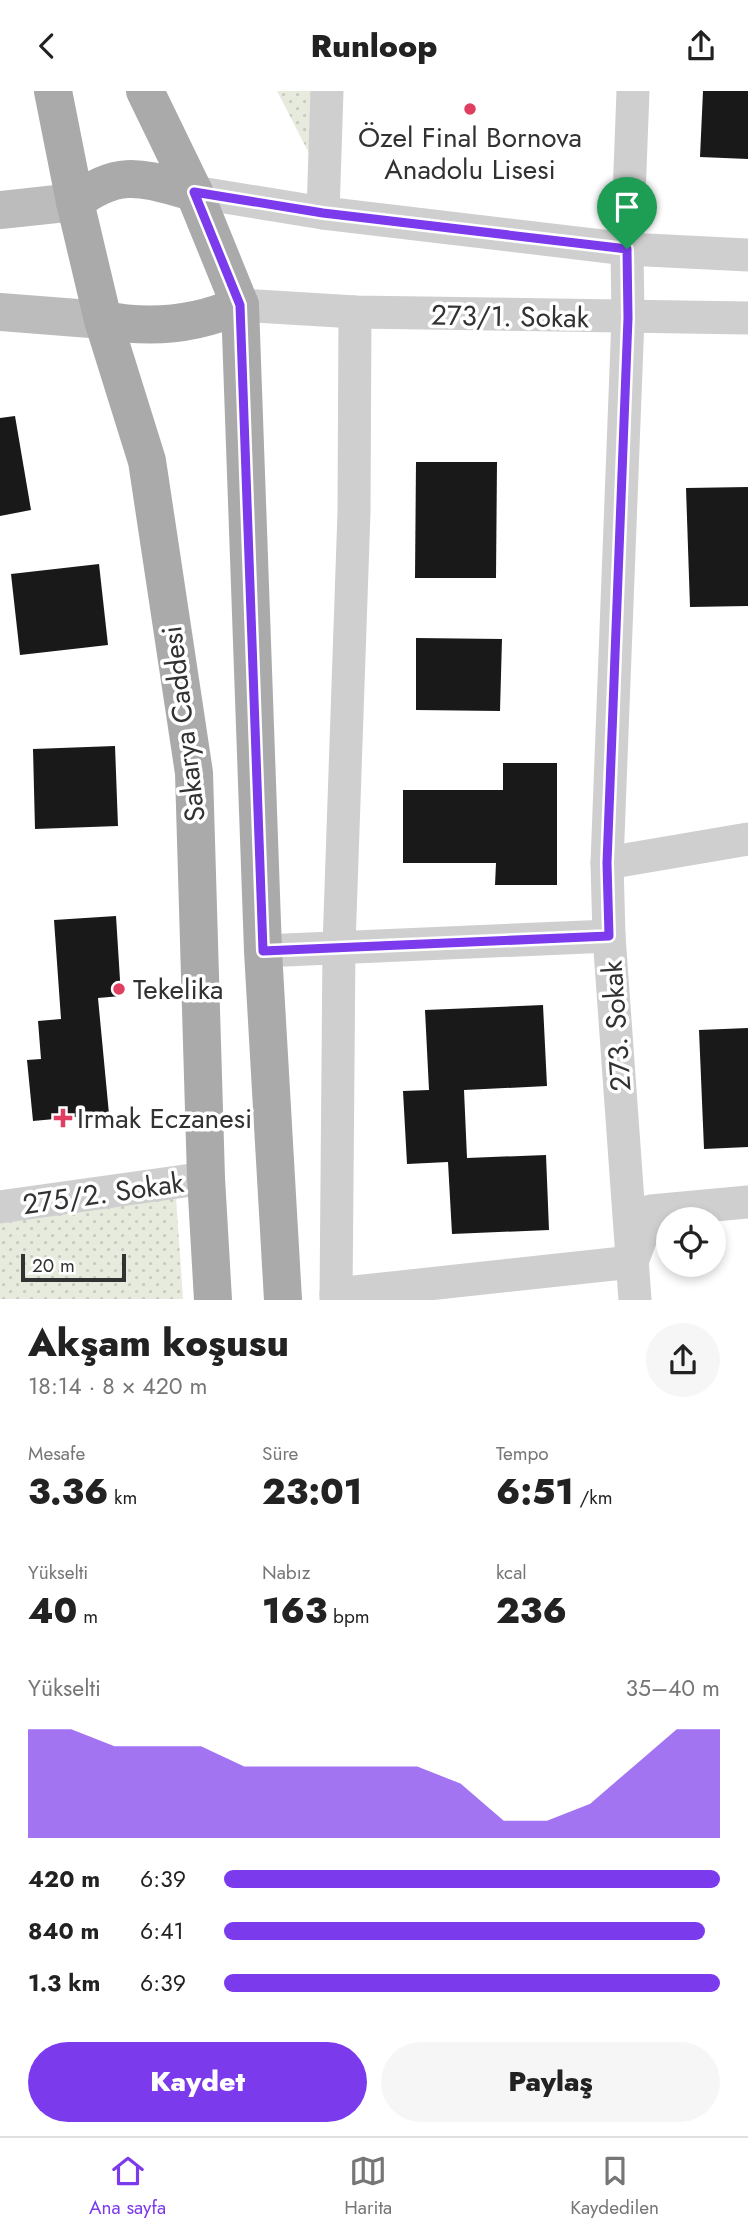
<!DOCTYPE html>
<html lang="tr">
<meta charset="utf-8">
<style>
body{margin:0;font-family:Jost,sans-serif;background:#f6f6f6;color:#222;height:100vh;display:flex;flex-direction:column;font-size:26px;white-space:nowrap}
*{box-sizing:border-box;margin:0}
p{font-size:23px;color:#767676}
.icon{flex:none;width:38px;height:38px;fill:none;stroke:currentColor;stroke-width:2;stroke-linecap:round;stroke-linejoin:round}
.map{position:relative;height:1209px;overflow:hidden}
.panel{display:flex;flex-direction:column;background:#fff;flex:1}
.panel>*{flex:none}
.fabs{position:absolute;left:656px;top:1116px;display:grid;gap:14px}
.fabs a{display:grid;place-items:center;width:70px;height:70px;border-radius:50%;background:#fff;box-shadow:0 4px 10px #0003;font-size:35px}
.scale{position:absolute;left:21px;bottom:18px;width:105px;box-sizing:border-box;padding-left:7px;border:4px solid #323232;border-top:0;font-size:19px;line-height:24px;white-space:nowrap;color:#323232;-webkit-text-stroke:5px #fff;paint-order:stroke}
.pin{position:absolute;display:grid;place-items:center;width:60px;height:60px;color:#fff;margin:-72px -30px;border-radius:50% 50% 50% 0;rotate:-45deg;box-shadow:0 0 7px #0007}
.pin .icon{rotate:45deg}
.round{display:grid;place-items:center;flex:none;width:74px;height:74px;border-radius:37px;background:#f6f6f6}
.head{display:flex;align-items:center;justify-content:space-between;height:119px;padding:0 28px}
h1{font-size:38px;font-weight:800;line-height:52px}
.figures{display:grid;grid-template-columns:repeat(3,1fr);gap:10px;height:119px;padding:7px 28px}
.figures div{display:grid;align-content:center}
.figures b{font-size:35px;font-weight:800}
.figures small{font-size:19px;font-weight:400}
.figures p{font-size:19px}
.chart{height:196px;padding:14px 28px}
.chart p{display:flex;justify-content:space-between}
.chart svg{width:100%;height:126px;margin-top:7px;fill:#7c3aed;opacity:.7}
.action{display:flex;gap:14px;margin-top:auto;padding:14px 28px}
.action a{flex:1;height:80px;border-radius:42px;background:#7c3aed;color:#fff;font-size:28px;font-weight:800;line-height:80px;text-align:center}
.action a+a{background:#f6f6f6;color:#222}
ul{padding:0 28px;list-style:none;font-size:23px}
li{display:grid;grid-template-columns:112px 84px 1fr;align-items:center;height:52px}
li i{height:18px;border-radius:9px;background:#7c3aed}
header{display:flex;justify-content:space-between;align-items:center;height:91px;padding:0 28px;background:#fff;font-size:32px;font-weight:800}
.menu{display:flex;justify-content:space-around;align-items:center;height:98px;border-top:2px solid #e0e0e0;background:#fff;font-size:19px;color:#767676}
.menu a{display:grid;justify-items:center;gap:4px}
.menu .selected{color:#7c3aed}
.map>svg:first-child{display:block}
</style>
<header><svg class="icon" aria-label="back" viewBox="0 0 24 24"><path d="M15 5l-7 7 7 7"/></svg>Runloop<svg class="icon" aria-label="share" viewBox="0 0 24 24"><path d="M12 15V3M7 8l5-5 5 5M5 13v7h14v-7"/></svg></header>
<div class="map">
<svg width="748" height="1209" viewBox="0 0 748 1209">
<defs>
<pattern id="grass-dots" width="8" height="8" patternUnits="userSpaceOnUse" patternTransform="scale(1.75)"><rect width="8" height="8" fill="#e7ebde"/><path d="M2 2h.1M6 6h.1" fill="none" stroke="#c7cabf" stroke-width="1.8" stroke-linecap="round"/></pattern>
</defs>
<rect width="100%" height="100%" fill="#fff"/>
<g fill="url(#grass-dots)">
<path d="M 277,0 L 313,0 L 312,68 Z"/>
<path d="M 176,1106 L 183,1208 L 0,1208 L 0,1132 Z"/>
</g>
<g fill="#191919">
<path d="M 703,0 L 748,0 L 748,68 L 700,66 Z"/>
<path d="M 15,325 L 31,419 L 0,425 L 0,327 Z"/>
<path d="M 416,371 L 497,371 L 496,487 L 415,487 Z"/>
<path d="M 748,396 L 748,515 L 690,516 L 686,397 Z"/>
<path d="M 99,473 L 108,554 L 20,564 L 11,483 Z"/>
<path d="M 416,547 L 502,548 L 500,620 L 416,619 Z"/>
<path d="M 115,655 L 118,735 L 35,738 L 33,658 Z"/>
<path d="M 503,672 L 557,672 L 557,794 L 495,794 L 496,772 L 403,772 L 403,699 L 503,699 Z"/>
<path d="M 116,825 L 121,905 L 98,907 L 109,1023 L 33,1030 L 27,969 L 41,968 L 38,930 L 61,928 L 54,829 Z"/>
<path d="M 543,914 L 547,995 L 464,999 L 467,1067 L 546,1064 L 549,1139 L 452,1143 L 448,1071 L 407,1073 L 403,1000 L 429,999 L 425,919 Z"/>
<path d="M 748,937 L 748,1056 L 704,1058 L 699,939 Z"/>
</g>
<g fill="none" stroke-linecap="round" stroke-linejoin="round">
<g stroke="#cfcfcf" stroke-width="33">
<path d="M 633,0 L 627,158 L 628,227 L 607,772 L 609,845 L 635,1209"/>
<path d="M 194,101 L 323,122 L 627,158 L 748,164"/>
<path d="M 323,122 L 327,0"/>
<path d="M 240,214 L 355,221 L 748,227"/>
<path d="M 607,772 L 748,748"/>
<path d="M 263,860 L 609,845"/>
<path d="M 0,1116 L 206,1087"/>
<path d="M 336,1203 L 632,1171 L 651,1120 L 748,1111"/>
<path d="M 336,1209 L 339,855 L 354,421 L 355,221"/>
</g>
<g stroke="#bcbcbc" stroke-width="38">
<path d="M 0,119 L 75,111"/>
<path d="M 0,221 L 103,229"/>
</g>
<g stroke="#aaa" stroke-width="38">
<path d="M 53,0 L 75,111 L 103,229 L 147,370 L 194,682 L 206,1087 L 213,1209"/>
<path d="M 145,0 L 194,101 L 240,214 L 263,860 L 283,1209"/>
<path d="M 75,111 C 120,76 144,88 194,101"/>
<path d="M 103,229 C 150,238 196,234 240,214"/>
</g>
</g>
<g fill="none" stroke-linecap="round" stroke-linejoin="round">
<g stroke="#fff" stroke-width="14">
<path id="route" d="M 194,101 L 323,122 L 627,158 L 628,227 L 607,772 L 609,845 L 263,860 L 240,214 Z"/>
</g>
<use href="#route" stroke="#7c3aed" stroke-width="9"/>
</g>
<g fill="#df3e60" stroke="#fff" stroke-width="2.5">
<circle cx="470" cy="18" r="7"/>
<circle cx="119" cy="898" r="7"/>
<path d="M59.5 1016.5h7v7h7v7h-7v7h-7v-7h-7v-7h7z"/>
</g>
<g text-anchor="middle" stroke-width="7" stroke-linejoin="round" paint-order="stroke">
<g font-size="28" fill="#323232" stroke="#fff" text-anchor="start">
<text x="470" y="56" text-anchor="middle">Özel Final Bornova<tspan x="470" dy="32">Anadolu Lisesi</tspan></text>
<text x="133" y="908">Tekelika</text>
<text x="77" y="1037">Irmak Eczanesi</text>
</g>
<g font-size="28" fill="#323232" stroke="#fff">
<text transform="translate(510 225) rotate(1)" y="10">273/1. Sokak</text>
<text transform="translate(183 633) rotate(-97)" y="10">Sakarya Caddesi</text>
<text transform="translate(616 935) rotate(-94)" y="10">273. Sokak</text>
<text transform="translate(103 1102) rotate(-8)" y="10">275/2. Sokak</text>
</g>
</g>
</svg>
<div class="fabs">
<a><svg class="icon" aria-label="locate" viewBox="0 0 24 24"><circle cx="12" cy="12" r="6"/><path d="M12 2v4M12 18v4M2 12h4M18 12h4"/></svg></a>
</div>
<div class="scale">20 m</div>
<div class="pin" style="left:627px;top:158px;background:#1e9e55"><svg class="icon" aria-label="arrive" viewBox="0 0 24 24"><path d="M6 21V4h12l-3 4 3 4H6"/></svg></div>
</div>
<section class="panel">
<div class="head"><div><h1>Akşam koşusu</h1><p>18:14 · 8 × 420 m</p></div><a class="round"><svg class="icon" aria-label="share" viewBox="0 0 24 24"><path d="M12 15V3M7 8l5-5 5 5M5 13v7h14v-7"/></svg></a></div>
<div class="figures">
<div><p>Mesafe</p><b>3.36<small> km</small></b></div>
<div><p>Süre</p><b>23:01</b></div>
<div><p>Tempo</p><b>6:51<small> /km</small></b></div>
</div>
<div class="figures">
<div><p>Yükselti</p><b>40<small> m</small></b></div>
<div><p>Nabız</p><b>163<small> bpm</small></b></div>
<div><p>kcal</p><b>236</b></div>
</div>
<div class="chart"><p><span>Yükselti</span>35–40 m</p>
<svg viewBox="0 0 160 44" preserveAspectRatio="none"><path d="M0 44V6L10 6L20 12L30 12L40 12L50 19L60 19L70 19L80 19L90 19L100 25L110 38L120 38L130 32L140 19L150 6L160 6V44z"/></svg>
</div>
<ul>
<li><b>420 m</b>6:39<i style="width:100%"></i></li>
<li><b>840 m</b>6:41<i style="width:97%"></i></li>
<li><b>1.3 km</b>6:39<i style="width:100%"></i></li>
</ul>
<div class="action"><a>Kaydet</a><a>Paylaş</a></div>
</section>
<nav class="menu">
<a class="selected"><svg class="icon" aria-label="home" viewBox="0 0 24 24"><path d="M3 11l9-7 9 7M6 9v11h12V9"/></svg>Ana sayfa</a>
<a><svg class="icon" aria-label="map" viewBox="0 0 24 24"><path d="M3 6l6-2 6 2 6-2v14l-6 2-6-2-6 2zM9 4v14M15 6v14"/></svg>Harita</a>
<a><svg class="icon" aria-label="saved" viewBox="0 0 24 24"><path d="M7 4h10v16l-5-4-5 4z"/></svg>Kaydedilen</a>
</nav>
